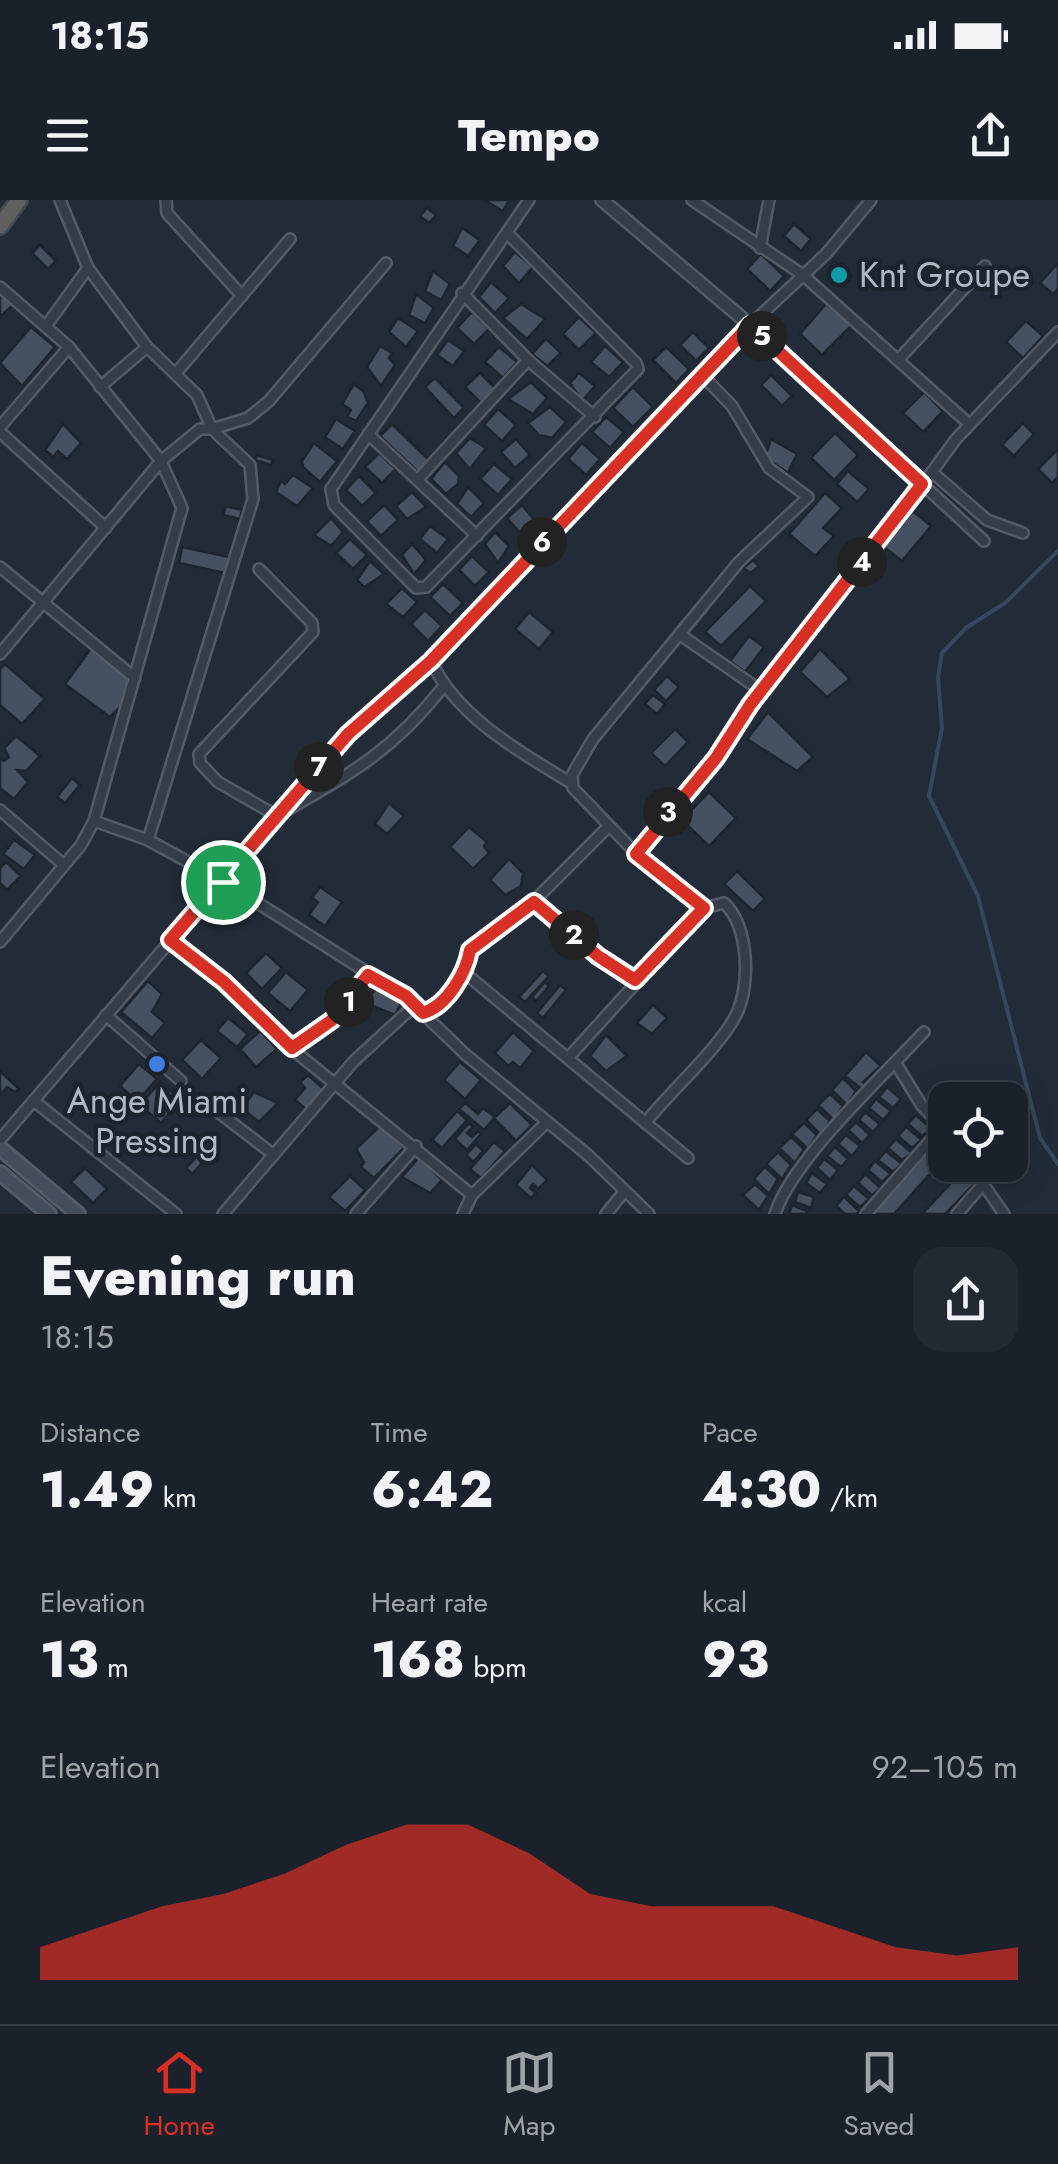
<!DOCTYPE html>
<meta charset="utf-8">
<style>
body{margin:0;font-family:Jost,sans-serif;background:#232932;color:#f1f3f6;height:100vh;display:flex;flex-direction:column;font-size:38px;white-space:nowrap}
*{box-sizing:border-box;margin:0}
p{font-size:32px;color:#9fa3a8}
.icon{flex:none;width:55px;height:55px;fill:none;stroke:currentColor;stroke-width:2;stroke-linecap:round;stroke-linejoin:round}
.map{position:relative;height:1014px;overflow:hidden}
.side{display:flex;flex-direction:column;background:#1a212a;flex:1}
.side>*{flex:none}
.buttons{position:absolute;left:928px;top:882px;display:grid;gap:20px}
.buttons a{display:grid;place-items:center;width:100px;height:100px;border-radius:20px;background:#1a212a;box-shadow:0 5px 25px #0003,0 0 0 2px #383e47;font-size:50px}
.pin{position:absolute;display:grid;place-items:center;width:85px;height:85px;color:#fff;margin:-42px;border:5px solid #fff;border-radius:50%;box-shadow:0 2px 10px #0007}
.km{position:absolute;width:50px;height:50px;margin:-25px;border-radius:50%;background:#222;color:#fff;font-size:28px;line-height:50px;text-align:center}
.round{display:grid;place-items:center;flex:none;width:105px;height:105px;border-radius:30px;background:#232932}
.overview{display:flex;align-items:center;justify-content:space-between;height:170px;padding:0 40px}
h1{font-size:55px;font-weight:800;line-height:75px}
.metrics{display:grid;grid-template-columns:repeat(3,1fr);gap:15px;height:170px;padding:10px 40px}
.metrics div{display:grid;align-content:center}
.metrics b{font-size:50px;font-weight:800}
.metrics small{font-size:28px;font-weight:400}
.metrics p{font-size:28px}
.chart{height:280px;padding:20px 40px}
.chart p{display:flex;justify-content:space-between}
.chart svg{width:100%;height:180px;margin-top:10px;fill:#d93025;opacity:.7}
.status{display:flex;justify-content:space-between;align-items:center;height:70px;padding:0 50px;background:#1a212a;direction:ltr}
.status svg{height:28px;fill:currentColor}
header{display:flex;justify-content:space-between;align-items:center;height:130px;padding:0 40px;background:#1a212a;font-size:45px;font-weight:800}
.dock{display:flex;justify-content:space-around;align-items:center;height:140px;border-top:2px solid #383e47;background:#1a212a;font-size:28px;color:#9fa3a8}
.dock a{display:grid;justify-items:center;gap:5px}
.dock .on{color:#d93025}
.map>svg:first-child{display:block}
</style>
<div class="status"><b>18:15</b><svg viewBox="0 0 49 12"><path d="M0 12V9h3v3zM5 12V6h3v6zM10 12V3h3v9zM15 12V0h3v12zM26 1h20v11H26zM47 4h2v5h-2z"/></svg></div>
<header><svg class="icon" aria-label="menu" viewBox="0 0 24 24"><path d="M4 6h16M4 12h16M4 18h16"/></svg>Tempo<svg class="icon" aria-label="share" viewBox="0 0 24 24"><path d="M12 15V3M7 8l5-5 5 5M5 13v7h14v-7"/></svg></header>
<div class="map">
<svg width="1058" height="1014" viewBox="0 0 1058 1014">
<rect width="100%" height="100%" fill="#222c38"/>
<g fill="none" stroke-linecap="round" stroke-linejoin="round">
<path stroke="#36475f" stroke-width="4" d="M 1058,351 L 1005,403 L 966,428 L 942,453 L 938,478 L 942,528 L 929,596 L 978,696 L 1040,938 L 1058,964"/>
</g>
<g fill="#455160" stroke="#1d2530" stroke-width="2.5">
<path d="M 484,0 L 509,0 L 503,11 Z"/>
<path d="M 427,8 L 436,15 L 429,23 L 420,16 Z"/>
<path d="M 794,24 L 811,39 L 801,51 L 784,36 Z"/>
<path d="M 462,28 L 480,40 L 468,56 L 453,46 Z"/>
<path d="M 40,45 L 56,61 L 48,69 L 32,53 Z"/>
<path d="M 515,52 L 533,67 L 519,83 L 503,66 Z"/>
<path d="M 761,54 L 784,76 L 770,91 L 747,69 Z"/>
<path d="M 834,61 L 852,76 L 842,87 L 826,74 Z"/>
<path d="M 1058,63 L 1058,89 L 1053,94 L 1040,83 Z"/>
<path d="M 433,71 L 450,84 L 441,100 L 425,91 Z"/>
<path d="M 491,82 L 509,98 L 495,113 L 479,97 Z"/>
<path d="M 0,92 L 13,105 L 0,117 Z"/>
<path d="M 416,94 L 434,108 L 425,123 L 409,115 Z"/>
<path d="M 521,104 L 545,119 L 527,139 L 503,118 Z"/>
<path d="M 826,104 L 852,125 L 822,155 L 800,134 Z"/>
<path d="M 472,112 L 489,129 L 474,144 L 457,128 Z"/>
<path d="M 579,117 L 596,133 L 579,150 L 563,134 Z"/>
<path d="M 398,118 L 418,131 L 406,147 L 389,132 Z"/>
<path d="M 1026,121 L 1043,136 L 1023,158 L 1006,142 Z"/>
<path d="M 31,127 L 55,147 L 22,186 L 0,163 Z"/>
<path d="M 693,132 L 709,148 L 696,161 L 680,145 Z"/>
<path d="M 546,139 L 561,153 L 547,166 L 532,154 Z"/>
<path d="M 448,140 L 464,151 L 453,166 L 437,155 Z"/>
<path d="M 380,146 L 392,153 L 389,158 L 395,165 L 381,186 L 367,167 Z"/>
<path d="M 605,146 L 623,162 L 609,177 L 591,162 Z"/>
<path d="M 499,147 L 517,162 L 503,178 L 485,162 Z"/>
<path d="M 666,147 L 689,169 L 676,183 L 653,160 Z"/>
<path d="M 480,173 L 496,189 L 481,203 L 465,187 Z"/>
<path d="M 579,173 L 595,186 L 582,201 L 570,183 Z"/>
<path d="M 771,175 L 792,196 L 782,206 L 761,185 Z"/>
<path d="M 435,178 L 464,208 L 454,218 L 425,187 Z"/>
<path d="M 531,182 L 547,198 L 533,214 L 508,199 Z"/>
<path d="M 354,184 L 364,192 L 368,203 L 356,221 L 347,217 L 351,210 L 342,204 Z"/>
<path d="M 633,187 L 653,207 L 633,227 L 613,208 Z"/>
<path d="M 924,192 L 943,211 L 923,232 L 903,213 Z"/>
<path d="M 550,207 L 566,222 L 552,238 L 539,235 L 528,223 Z"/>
<path d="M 498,209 L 516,225 L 502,241 L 484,225 Z"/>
<path d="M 606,217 L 624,232 L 610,248 L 592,232 Z"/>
<path d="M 336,219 L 355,231 L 343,249 L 325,237 Z"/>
<path d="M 1023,223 L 1034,234 L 1014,256 L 1002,245 Z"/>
<path d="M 63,224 L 81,243 L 67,259 L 58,251 L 53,257 L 45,250 Z"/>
<path d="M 392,224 L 429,260 L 418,272 L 380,236 Z"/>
<path d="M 835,233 L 858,255 L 834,280 L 811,258 Z"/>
<path d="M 470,238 L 486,248 L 470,269 L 456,253 Z"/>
<path d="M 516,239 L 530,255 L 515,268 L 501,252 Z"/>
<path d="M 771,239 L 797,254 L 788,273 L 765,257 Z"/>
<path d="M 314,243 L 337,261 L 320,282 L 303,267 L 302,261 Z"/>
<path d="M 582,243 L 600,259 L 586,275 L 568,259 Z"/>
<path d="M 1058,249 L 1058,277 L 1052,283 L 1038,269 Z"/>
<path d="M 379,253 L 396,269 L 382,283 L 365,267 Z"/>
<path d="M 257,255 L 273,260 L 271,265 L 255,260 Z"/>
<path d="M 445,262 L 459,276 L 458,284 L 446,294 L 431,279 Z"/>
<path d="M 494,264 L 512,279 L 498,295 L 480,279 Z"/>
<path d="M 848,271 L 869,289 L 857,302 L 837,284 Z"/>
<path d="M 293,275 L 313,288 L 297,306 L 276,292 L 281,281 L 285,284 Z"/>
<path d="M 359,276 L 376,293 L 362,306 L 346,290 Z"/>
<path d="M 468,287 L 484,303 L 471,317 L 457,304 Z"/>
<path d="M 412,292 L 426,307 L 407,319 L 396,306 Z"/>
<path d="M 825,293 L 842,308 L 823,328 L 834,336 L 815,356 L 789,334 Z"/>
<path d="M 384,305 L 398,320 L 381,336 L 367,321 Z"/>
<path d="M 522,305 L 536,322 L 521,334 L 507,318 Z"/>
<path d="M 226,306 L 242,310 L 240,319 L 223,315 Z"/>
<path d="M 913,311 L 931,326 L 902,361 L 884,347 Z"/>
<path d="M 331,318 L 343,332 L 331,346 L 314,335 Z"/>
<path d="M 430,326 L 448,339 L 437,353 L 420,339 Z"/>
<path d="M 495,332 L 509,346 L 498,363 L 485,344 Z"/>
<path d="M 350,339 L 367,355 L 353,369 L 336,353 Z"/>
<path d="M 412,344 L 426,360 L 414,374 L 402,355 Z"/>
<path d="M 182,347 L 229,357 L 225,373 L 179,363 Z"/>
<path d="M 472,356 L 489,372 L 475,386 L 459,370 Z"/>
<path d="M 753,360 L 759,366 L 751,373 L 743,368 Z"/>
<path d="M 370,361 L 384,374 L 364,387 L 357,380 Z"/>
<path d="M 443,384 L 463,403 L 450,416 L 430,397 Z"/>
<path d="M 750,386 L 766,401 L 721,446 L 705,432 Z"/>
<path d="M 402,388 L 417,402 L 403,417 L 386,404 Z"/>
<path d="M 425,410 L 442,426 L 428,441 L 411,424 Z"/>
<path d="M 529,412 L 553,432 L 539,449 L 515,429 Z"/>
<path d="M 749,436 L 764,447 L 745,472 L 730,461 Z"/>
<path d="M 92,447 L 131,477 L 126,501 L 110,517 L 65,484 Z"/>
<path d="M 820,449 L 850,479 L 827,497 L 800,472 Z"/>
<path d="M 5,464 L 45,499 L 22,524 L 0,505 L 0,469 Z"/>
<path d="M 667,476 L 679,487 L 666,501 L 654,490 Z"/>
<path d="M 653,495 L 665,504 L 657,514 L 645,504 Z"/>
<path d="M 768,512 L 813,557 L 797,571 L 747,539 Z"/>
<path d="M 675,529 L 688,542 L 665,566 L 651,553 Z"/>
<path d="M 16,536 L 40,556 L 26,571 L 17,570 L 28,582 L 14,599 L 0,588 L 0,558 L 4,561 L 9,557 L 4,548 Z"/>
<path d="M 72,578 L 80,585 L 65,603 L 57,597 Z"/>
<path d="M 709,592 L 736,618 L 709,646 L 682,620 Z"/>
<path d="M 389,603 L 404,616 L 387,634 L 375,624 Z"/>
<path d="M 469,627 L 487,642 L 484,646 L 489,653 L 473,669 L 450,647 Z"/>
<path d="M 14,640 L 35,655 L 24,669 L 3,654 Z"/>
<path d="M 509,659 L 523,673 L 521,686 L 505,695 L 490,680 Z"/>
<path d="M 6,662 L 21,676 L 7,690 L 0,683 L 0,668 Z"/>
<path d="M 737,671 L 765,699 L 753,711 L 724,684 Z"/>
<path d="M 320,687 L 342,702 L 325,726 L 309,715 L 318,702 L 312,698 Z"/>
<path d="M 266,753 L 282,768 L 262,789 L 246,773 Z"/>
<path d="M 543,771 L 549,776 L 525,802 L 519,797 Z"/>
<path d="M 286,772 L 308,790 L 290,811 L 268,793 Z"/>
<path d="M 148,781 L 162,794 L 152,812 L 165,823 L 152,838 L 121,812 Z"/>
<path d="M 545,782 L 549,786 L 536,801 L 532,797 Z"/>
<path d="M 560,785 L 566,790 L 543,818 L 537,813 Z"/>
<path d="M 379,786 L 402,801 L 395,815 L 363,802 Z"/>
<path d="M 653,805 L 667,818 L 652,834 L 637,823 Z"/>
<path d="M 228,818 L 248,834 L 237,847 L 217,831 Z"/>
<path d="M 260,831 L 277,849 L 256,867 L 240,849 Z"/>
<path d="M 513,832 L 534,851 L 520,868 L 513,862 L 508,866 L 495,853 Z"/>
<path d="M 606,835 L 627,856 L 606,871 L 590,856 Z"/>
<path d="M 201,840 L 221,858 L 202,879 L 182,860 Z"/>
<path d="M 866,852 L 881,866 L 863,882 L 866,885 L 862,889 L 845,876 Z"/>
<path d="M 460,862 L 481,880 L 465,899 L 444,880 Z"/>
<path d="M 139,864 L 157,879 L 137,901 L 120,886 Z"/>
<path d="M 0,871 L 19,889 L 15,892 L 7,887 L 0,895 Z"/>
<path d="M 308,875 L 326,891 L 308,911 L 295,900 L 305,888 L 300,882 Z"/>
<path d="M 843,878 L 856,891 L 847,905 L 832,890 Z"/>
<path d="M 160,882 L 181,900 L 161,923 L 140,905 Z"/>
<path d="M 887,887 L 901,899 L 893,908 L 879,897 Z"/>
<path d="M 254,892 L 278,903 L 259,922 L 242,908 Z"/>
<path d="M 830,894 L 843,906 L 834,920 L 818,905 Z"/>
<path d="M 876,899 L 891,911 L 883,920 L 869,908 Z"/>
<path d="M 465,903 L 478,914 L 483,908 L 495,917 L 484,930 L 459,909 Z"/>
<path d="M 510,903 L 532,925 L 516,941 L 494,918 Z"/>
<path d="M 817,909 L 830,921 L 821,935 L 806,920 Z"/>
<path d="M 457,911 L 467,920 L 442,948 L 432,940 Z"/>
<path d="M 865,912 L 880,924 L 873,932 L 859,920 Z"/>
<path d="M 916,915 L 932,929 L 922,936 L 908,924 Z"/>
<path d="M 856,922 L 870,935 L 862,943 L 848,930 Z"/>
<path d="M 469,923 L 473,927 L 467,933 L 472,937 L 478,931 L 481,934 L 467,950 L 455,939 Z"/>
<path d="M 804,923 L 817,935 L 808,949 L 792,934 Z"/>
<path d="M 381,925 L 404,948 L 374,978 L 361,967 L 364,962 L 356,949 Z"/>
<path d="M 906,927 L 922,940 L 912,948 L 898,936 Z"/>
<path d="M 846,935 L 860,946 L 852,956 L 838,944 Z"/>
<path d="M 791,937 L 804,949 L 795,963 L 779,948 Z"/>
<path d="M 941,937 L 945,957 L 894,1014 L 873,1014 Z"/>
<path d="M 896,939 L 912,953 L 902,960 L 888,948 Z"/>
<path d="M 494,942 L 505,951 L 481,978 L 470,969 Z"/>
<path d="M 476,944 L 483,951 L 473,962 L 466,955 Z"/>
<path d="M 835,947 L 848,959 L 841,967 L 827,956 Z"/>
<path d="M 205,948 L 211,953 L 192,974 L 186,968 Z"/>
<path d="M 886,951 L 902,964 L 893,972 L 878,960 Z"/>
<path d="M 778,952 L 791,965 L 782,979 L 766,964 Z"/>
<path d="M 419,957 L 442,980 L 430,993 L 402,977 Z"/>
<path d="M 824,959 L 838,970 L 830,980 L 817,968 Z"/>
<path d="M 875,961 L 891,974 L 882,982 L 868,970 Z"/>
<path d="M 532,965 L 547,980 L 538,989 L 533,984 L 530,988 L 536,993 L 531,998 L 516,985 Z"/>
<path d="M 765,967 L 778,979 L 769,994 L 754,979 Z"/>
<path d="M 85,968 L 107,989 L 93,1003 L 71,982 Z"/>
<path d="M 965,968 L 978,980 L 945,1014 L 922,1014 Z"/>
<path d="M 812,973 L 827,984 L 820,993 L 806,983 Z"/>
<path d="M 865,974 L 881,988 L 872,995 L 858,983 Z"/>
<path d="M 350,976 L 365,990 L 345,1011 L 329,997 Z"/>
<path d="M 755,984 L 768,996 L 759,1010 L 743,995 Z"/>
<path d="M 854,986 L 869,999 L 860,1007 L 846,995 Z"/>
<path d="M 798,992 L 814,997 L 811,1008 L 795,1002 Z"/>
<path d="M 844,997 L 859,1011 L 857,1014 L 845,1014 L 836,1006 Z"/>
<path d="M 792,1005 L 807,1011 L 806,1014 L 789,1014 Z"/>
</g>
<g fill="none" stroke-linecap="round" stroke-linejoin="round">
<g stroke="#535b67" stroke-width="14">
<g id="minor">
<path d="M 166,0 L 167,13 L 242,96"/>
<path d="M 692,0 L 803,75 L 969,224"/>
<path d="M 871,0 L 826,54 L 750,125 L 984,341"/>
<path d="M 507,33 L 636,163 L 638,169 L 426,387 L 416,388 L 334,305 L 331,289 L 529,0"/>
<path d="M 760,48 L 769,0"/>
<path d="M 0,87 L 69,147 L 161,261 L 182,308 L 94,621 L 81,645 L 0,742"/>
<path d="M 462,93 L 528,160 L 595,217"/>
<path d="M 46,126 L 88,68"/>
<path d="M 899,159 L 985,66"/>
<path d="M 176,173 L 290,39"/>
<path d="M 100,187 L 147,147"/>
<path d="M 0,227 L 69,147"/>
<path d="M 0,232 L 106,328"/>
<path d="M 368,234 L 477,336"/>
<path d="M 932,272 L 956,239 L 1058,132"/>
<path d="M 418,279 L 528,160"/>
<path d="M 0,367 L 135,478"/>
<path d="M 259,369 L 312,423 L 313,432 L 199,554 L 200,563 L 218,582 L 277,616 C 348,575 391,553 443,487"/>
<path d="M 682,436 L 763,492"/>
<path d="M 0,454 L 161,261 L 200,229 L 212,229 L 197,195 L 147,147 L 88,68 L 60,0"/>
<path d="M 431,461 C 457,517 520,552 571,583"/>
<path d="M 0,610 L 64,665"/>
<path d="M 94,621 L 148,640 L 223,681 L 406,797 L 465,854 L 589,956 L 649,1014"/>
<path d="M 148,640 L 253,299 L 250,265 L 212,229 L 248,218 L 269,201 L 386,63"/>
<path d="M 636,654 L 716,559 L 751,505 L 932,272 L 987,320 L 1023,333"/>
<path d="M 535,701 L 598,756 L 635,780"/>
<path d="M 170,740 L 252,808 L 292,849 L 332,820 L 368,775"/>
<path d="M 466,774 L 470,750 L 494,729 L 520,715 L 608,627"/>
<path d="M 423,813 L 432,811 L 466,774 L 688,958"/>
<path d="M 106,815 L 181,881"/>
<path d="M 292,849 L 472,995"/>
<path d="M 569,857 L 704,708"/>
<path d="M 895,862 L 922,906 L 944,928"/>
<path d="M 201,899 L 274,955"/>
<path d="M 34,901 L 176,1014"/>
<path d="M 645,923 C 669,893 721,846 736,815 C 751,785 749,726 724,703 L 704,708 L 651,669 L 573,588 L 572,575 L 593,539 L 739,362 L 808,297 L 769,268 L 732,206 L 700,173"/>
<path d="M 0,940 L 347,534 L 431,461 L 750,125"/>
<path d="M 970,965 L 1004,1014"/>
<path d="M 223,1014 L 354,861 L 415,805"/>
<path d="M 356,1014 L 416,946"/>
<path d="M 463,1014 L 472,995 L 546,923"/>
<path d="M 606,1014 L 624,992"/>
<path d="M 775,1014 C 792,960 883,876 924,832"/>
<path d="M 866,1014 L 943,926"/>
<path d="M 957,1014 L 983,984"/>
</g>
</g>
<g stroke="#535b67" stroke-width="16">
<path id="tertiary" d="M 602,0 L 750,125"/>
</g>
<g stroke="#535b67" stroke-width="18">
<g id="secondary">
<path d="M 0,948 L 78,1014"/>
<path d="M 0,973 L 49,1014"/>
</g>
</g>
<g stroke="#404854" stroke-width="20">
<path id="trunk" d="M 0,26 L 19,0"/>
</g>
<use href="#minor" stroke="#353d49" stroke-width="9"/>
<use href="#tertiary" stroke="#353d49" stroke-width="11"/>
<use href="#secondary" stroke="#444d5c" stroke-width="12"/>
<use href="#trunk" stroke="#61605e" stroke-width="15"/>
</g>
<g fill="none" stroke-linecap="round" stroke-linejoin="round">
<g stroke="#fff" stroke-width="20">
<path id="route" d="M 750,125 L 922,284 L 750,505 L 716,558 L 636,654 L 704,708 L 635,780 L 598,756 L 534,702 L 470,750 C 466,773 447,806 423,813 L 406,796 L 368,775 L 332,820 L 292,848 L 224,782 L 170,740 L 348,534 L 431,461 Z"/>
</g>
<use href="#route" stroke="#d93025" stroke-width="12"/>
</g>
<circle fill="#0f9aa8" stroke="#1b232d" stroke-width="4" cx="839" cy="75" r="10"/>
<circle fill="#3f7fe0" stroke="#1b232d" stroke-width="4" cx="157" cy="864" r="10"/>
<g text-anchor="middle" stroke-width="9" stroke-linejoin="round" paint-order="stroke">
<g font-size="35" fill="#b0b8c5" stroke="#1b232d" text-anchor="start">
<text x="859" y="87">Knt Groupe</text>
<text x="157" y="913" text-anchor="middle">Ange Miami<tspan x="157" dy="40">Pressing</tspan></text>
</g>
</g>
</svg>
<div class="buttons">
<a><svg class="icon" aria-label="locate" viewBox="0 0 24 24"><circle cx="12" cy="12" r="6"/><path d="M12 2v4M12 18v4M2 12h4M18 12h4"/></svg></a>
</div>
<div class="pin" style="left:223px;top:682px;background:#1e9e55"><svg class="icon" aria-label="arrive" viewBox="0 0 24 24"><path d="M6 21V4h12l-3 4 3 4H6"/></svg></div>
<b class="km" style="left:349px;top:802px">1</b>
<b class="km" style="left:574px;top:735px">2</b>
<b class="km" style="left:668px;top:612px">3</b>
<b class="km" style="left:862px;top:362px">4</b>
<b class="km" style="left:762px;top:136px">5</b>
<b class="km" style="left:542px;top:342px">6</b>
<b class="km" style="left:319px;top:567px">7</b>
</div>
<section class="side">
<div class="overview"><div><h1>Evening run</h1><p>18:15</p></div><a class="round"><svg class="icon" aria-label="share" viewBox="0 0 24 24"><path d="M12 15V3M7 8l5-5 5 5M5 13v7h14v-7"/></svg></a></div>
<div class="metrics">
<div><p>Distance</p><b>1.49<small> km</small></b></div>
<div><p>Time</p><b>6:42</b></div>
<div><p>Pace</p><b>4:30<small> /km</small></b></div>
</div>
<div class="metrics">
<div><p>Elevation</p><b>13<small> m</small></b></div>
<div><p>Heart rate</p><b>168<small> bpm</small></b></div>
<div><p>kcal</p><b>93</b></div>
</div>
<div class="chart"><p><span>Elevation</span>92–105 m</p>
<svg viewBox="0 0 160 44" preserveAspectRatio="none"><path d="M0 44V36L10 31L20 26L30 23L40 18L50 11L60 6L70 6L80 13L90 23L100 26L110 26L120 26L130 31L140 36L150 38L160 36V44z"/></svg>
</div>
</section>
<nav class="dock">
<a class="on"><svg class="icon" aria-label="home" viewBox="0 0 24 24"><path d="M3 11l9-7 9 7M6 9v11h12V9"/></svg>Home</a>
<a><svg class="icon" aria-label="map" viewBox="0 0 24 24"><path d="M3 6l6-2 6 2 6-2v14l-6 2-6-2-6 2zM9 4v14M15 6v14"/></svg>Map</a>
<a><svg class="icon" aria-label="saved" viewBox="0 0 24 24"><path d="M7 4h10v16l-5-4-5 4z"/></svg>Saved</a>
</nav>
